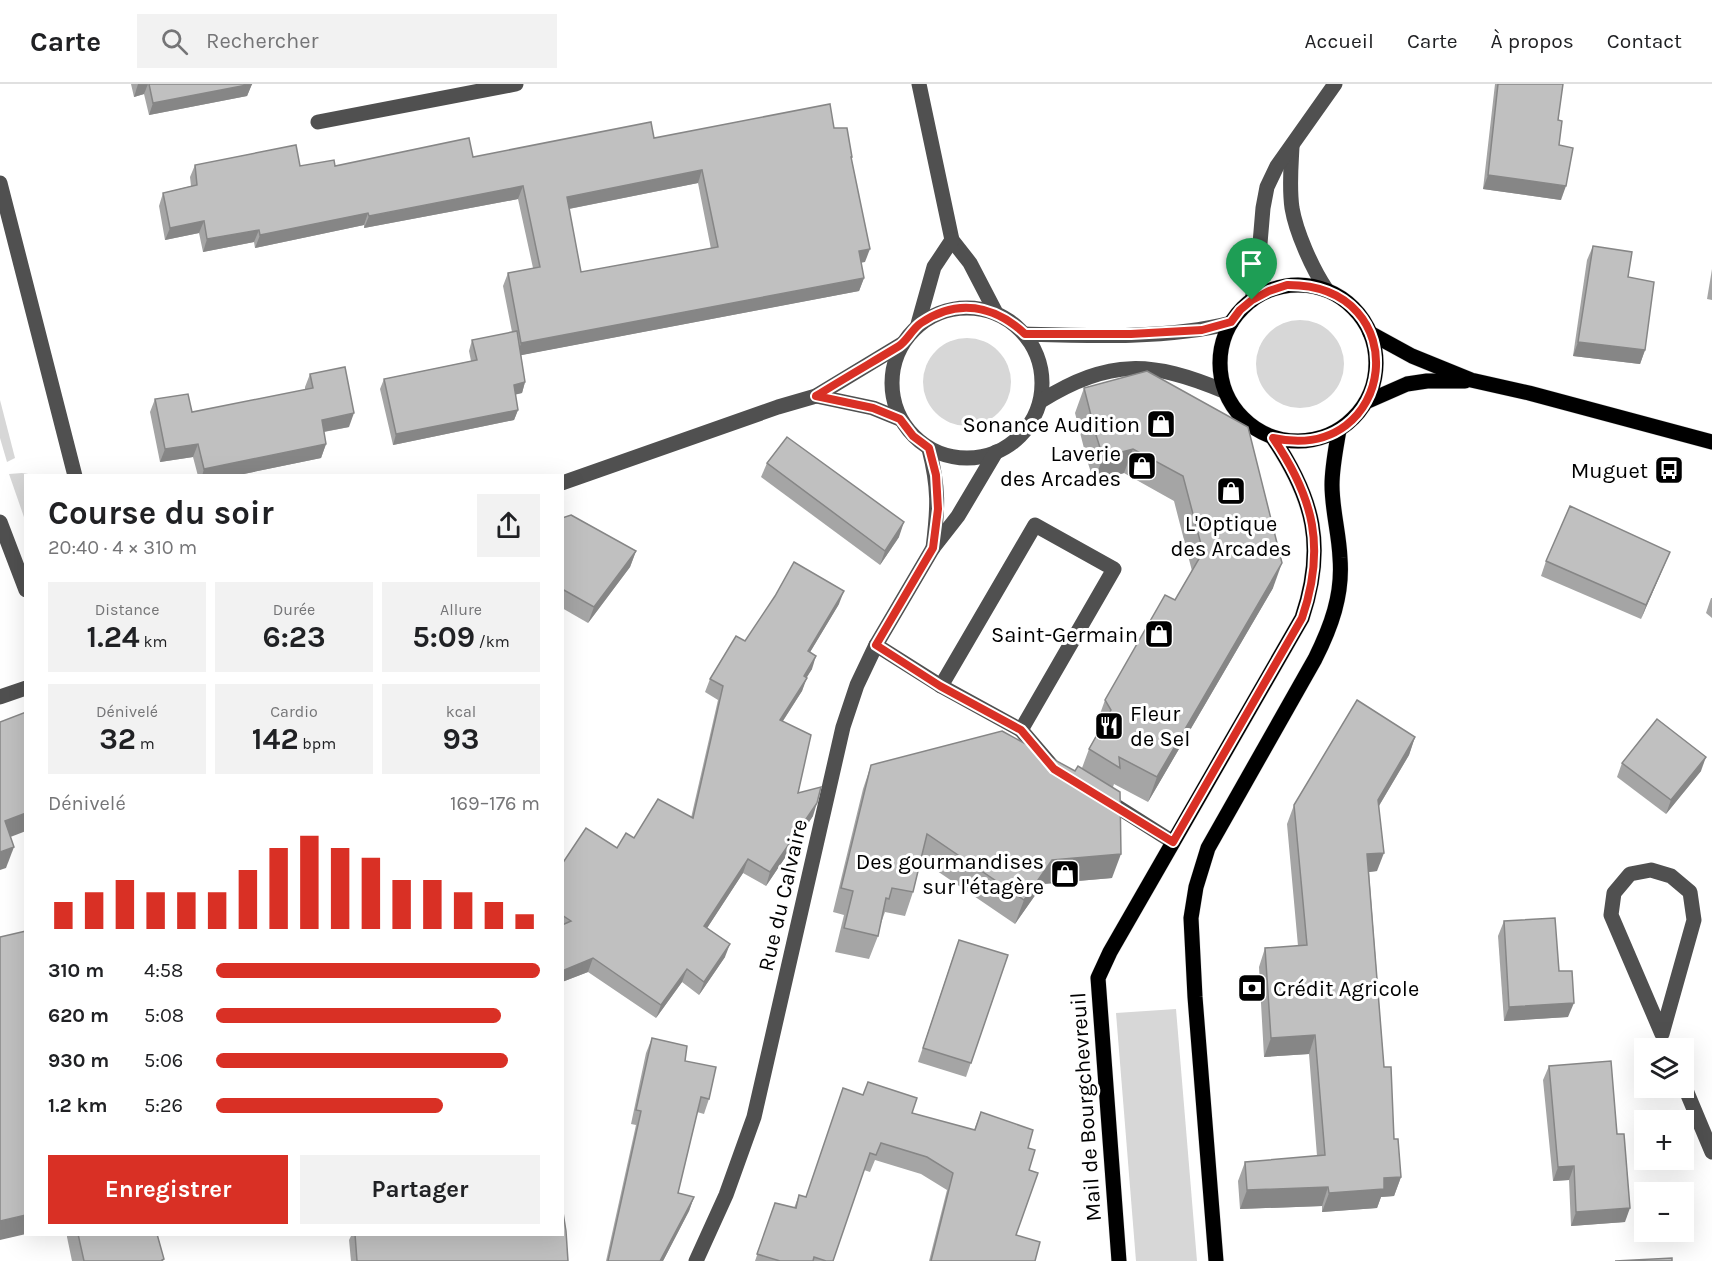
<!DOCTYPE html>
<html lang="fr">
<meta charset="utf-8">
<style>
body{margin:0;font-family:Karla,sans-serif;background:#f2f2f2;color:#202124;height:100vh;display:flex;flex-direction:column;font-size:22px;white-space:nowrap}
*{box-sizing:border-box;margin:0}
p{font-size:20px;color:#757577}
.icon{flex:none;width:33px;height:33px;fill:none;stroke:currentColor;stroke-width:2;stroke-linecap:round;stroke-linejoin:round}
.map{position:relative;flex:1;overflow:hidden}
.panel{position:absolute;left:24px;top:390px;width:540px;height:762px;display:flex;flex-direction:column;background:#fff;border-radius:0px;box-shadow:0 6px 24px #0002}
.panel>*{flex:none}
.buttons{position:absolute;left:1634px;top:954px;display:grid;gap:12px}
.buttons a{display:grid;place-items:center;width:60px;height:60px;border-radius:0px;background:#fff;box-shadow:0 6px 24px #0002;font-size:30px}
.pin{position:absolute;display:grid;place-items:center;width:51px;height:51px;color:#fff;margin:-62px -26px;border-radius:50% 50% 50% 0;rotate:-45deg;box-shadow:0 0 6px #0007}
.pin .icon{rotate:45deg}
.round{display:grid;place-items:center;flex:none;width:63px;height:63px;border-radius:0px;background:#f2f2f2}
.overview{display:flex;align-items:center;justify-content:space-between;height:102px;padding:0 24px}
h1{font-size:33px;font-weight:700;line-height:45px}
.stats{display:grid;grid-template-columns:repeat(3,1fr);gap:9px;height:102px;padding:6px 24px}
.stats div{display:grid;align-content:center;border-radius:0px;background:#f2f2f2;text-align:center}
.stats b{font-size:30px;font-weight:700}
.stats small{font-size:16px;font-weight:400}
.stats p{font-size:16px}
.chart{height:168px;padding:12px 24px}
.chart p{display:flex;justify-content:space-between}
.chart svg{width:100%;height:108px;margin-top:6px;stroke:#d93025;stroke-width:6}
.button{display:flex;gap:12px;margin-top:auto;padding:12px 24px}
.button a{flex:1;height:69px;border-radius:0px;background:#d93025;color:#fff;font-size:24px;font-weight:700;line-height:69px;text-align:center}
.button a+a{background:#f2f2f2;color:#202124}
ul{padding:0 24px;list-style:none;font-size:20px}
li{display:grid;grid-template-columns:96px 72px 1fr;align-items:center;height:45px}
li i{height:15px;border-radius:8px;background:#d93025}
header{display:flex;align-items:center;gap:36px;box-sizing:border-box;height:84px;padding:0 30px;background:#fff;border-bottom:2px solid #e0e0e0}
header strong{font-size:28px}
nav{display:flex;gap:33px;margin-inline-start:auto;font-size:21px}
.search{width:420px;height:54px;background:#f2f2f2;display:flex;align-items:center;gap:15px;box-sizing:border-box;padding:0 21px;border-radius:0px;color:#757577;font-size:22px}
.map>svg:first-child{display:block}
</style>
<header>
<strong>Carte</strong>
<div class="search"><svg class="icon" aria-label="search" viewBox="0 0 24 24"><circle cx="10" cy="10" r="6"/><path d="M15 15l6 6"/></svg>Rechercher</div>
<nav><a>Accueil</a><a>Carte</a><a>À propos</a><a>Contact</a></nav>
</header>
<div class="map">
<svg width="1712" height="1177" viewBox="0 0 1712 1177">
<rect width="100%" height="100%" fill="#fff"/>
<g fill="#d7d7d7">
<circle cx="1300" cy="280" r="44"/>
<circle cx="967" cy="298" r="44"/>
<path d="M 0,316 L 15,374 L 7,378 L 0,354 Z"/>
<path d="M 22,389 L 35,391 L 26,392 L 25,436 L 9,390 Z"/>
<path d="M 1176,925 L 1197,1177 L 1136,1177 L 1116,929 Z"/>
</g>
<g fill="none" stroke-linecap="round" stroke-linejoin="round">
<g stroke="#dbdbdb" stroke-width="16">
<g id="major">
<circle cx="1298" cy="279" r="78"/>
<path d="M 1370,249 L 1412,272 L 1471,296 L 1529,309 L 1712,358"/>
<path d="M 1366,318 L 1407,300 L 1427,297 L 1465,297"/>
<path d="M 1119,1177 L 1098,894 L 1110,868 L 1302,534 C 1326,463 1314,415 1273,354"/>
<path d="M 1216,1177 L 1195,913 L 1191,834 L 1196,803 L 1208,764 L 1315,575 C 1331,543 1343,511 1340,474 C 1339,449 1332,426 1332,401 C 1332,383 1336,364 1339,346"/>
</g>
</g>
<g stroke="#505050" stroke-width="15">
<path d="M 919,0 L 952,156 L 970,179 L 996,229"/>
<path d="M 318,38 L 516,0"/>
<path d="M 1292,63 C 1291,83 1289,103 1292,124 C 1296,148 1312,184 1326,205"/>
<path d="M 0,99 L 75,392"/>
<path d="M 1252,216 L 1258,183 L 1263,124 L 1267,103 L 1277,82 L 1335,0"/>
<circle cx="967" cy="299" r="75"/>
<path d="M 918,240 L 934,183 L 952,156"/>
<path d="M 1025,250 C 1089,252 1169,255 1231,239"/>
<path d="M 816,312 L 873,324 L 900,335"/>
<path d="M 1041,317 C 1110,274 1152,277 1224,307"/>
<path d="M 929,365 C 939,404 938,424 933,464"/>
<path d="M 562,399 L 778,323 L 816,312 L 902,260"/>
<path d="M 0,438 L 26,506"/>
<path d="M 876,561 L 941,602 L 1021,646 L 1051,681"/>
<path d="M 941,602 L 1035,441 L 1114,485 L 1021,646"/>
<path d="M 0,613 L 26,604"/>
<path d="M 1105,715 L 1173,758"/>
<path d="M 1651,786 L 1671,792 L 1690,808 L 1694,836 L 1662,950 L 1611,831 L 1614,809 L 1630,790 Z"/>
<path d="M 1683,999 L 1712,1068"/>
<path d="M 696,1177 L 726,1111 L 754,1033 L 843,643 L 857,601 L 876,561 L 933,464 L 958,432 L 996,368"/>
</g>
<use href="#major" stroke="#000" stroke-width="15"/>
</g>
<g fill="#a5a5a5" fill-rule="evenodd">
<path d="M 131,0 L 252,0 L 247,12 L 149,31 L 144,10 L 134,13 Z"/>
<path d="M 1495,0 L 1563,0 L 1558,36 L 1561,116 L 1483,105 Z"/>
<path d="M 834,44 L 851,76 L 865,178 L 861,178 L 864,194 L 859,207 L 521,271 L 525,298 L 522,309 L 515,310 L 518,326 L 514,336 L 393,361 L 380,305 L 384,295 L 471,277 L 469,267 L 472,256 L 512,248 L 503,202 L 508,189 L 533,184 L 518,115 L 364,144 L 364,141 L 255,164 L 254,158 L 203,168 L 199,149 L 165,156 L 159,122 L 163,109 L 191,102 L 190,93 L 195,81 L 335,82 L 473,73 L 654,54 ZM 698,99 L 711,165 L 581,188 L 569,125 Z"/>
<path d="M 1593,162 L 1628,193 L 1645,266 L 1640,280 L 1573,272 L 1587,176 Z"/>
<path d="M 1712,185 L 1712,216 L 1707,215 Z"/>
<path d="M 1147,287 L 1273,504 L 1148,718 L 1114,700 L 1113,703 L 1112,794 L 1043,800 L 1015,840 L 921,776 L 913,808 L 905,832 L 885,828 L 881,839 L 878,852 L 869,875 L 835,868 L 844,831 L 833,828 L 863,705 L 871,681 L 1075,687 L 1082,684 L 1089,665 L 1099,646 L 1096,641 L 1105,616 L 1175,516 L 1192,487 L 1174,417 L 1124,389 L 1094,398 L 1087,376 L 1075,329 L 1084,304 Z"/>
<path d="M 310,290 L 349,343 L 324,348 L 326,360 L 321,374 L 234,392 L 198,392 L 193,373 L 160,378 L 150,328 L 155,315 L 192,328 L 305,306 L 305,303 Z"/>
<path d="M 767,379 L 899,453 L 880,481 L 761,393 Z"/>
<path d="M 562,434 L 636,467 L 630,483 L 588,539 L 562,524 Z"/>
<path d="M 1670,468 L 1664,482 L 1641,535 L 1541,492 L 1546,477 Z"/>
<path d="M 1711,514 L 1712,514 L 1712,534 L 1706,529 Z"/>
<path d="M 839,520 L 810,568 L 812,585 L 806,594 L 802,607 L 783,637 L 798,709 L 813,732 L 766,802 L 743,789 L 707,844 L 725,873 L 699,911 L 682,898 L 656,934 L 588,888 L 562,898 L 562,780 L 617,764 L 634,754 L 691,734 L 718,616 L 705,608 L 710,595 L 745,557 Z"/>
<path d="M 1415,653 L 1409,671 L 1379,722 L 1377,787 L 1369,788 L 1384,983 L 1394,1055 L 1401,1093 L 1394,1112 L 1381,1113 L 1377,1124 L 1322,1128 L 1322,1122 L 1240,1125 L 1238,1097 L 1245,1078 L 1317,1072 L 1309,970 L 1264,973 L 1259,883 L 1265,864 L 1298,862 L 1287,740 L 1294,721 Z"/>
<path d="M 1622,679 L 1701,687 L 1666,730 L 1617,693 Z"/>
<path d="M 1504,837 L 1559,887 L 1568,933 L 1504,937 L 1498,852 Z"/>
<path d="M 954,870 L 1008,871 L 966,993 L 918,978 Z"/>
<path d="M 652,954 L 685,977 L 709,1015 L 704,1030 L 697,1028 L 678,1109 L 694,1113 L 689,1127 L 663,1177 L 606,1177 L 636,1041 L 631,1040 L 646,969 Z"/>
<path d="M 1549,982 L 1625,1138 L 1571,1142 L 1569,1096 L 1553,1097 L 1543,996 Z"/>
<path d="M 981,1028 L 1028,1064 L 1029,1086 L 1016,1151 L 1035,1177 L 929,1177 L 947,1106 L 921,1090 L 875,1076 L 870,1088 L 864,1086 L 833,1177 L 755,1177 L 775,1119 L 794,1124 L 799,1111 L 805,1113 L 912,1029 L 974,1046 Z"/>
<path d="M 67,1150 L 157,1150 L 164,1175 L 163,1177 L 72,1177 L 67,1153 Z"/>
<path d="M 352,1150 L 562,1150 L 568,1177 L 351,1177 L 349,1156 Z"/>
</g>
<g fill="#868686">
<path d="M 138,0 L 148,0 L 144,10 L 134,13 Z"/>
<path d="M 252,0 L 247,12 L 149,31 L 153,19 Z"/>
<path d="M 702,86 L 698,99 L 563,126 L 567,113 Z"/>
<path d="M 1488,91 L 1566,102 L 1561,116 L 1483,105 Z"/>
<path d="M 523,102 L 518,115 L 364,144 L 369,132 Z"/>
<path d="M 368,129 L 364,141 L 255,164 L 260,151 Z"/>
<path d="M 204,137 L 199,149 L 165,156 L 170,144 Z"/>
<path d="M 259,146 L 254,158 L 203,168 L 207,155 Z"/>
<path d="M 870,165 L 865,178 L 855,180 L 859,167 Z"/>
<path d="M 864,194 L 859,207 L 517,272 L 521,259 Z"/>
<path d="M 1578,258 L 1645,266 L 1640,280 L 1573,272 Z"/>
<path d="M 525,298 L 522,309 L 510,312 L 514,301 Z"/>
<path d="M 518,326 L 514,336 L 393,361 L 396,350 Z"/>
<path d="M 354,329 L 349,343 L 317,349 L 322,336 Z"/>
<path d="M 198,360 L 193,373 L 160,378 L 165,365 Z"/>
<path d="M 326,360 L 321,374 L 234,392 L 202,392 L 204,385 Z"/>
<path d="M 1133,365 L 1124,389 L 1094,398 L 1103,373 Z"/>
<path d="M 904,438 L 899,453 L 880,481 L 885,467 Z"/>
<path d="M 636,467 L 630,483 L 588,539 L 594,523 Z"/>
<path d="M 1670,468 L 1664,482 L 1641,535 L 1646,521 Z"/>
<path d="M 1282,479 L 1273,504 L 1148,718 L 1157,693 Z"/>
<path d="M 844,507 L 839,520 L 803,580 L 808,567 Z"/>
<path d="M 816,572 L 812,585 L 799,606 L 804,592 Z"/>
<path d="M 807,594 L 802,607 L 775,649 L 780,636 Z"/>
<path d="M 1415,653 L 1409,671 L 1371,735 L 1378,716 Z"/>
<path d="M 1706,673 L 1701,687 L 1666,730 L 1671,716 Z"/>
<path d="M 817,719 L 813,732 L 766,802 L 770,788 Z"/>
<path d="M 26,729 L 26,747 L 0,757 L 5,737 Z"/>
<path d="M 14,763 L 6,784 L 0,786 L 0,768 Z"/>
<path d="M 1384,769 L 1377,787 L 1361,789 L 1367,770 Z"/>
<path d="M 1121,770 L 1112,794 L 1043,800 L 1015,840 L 1024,816 L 1052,776 Z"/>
<path d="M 748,775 L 743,789 L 700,855 L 704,842 Z"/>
<path d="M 730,860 L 725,873 L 699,911 L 704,898 Z"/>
<path d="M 593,874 L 588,888 L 562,898 L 562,887 Z"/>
<path d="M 687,885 L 682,898 L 656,934 L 661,921 Z"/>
<path d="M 1574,919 L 1568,933 L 1504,937 L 1509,923 Z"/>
<path d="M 1315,951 L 1309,970 L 1264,973 L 1271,954 Z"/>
<path d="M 1574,1082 L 1569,1096 L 1553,1097 L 1558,1083 Z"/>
<path d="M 1401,1093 L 1394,1112 L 1381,1113 L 1377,1124 L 1322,1128 L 1329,1109 L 1384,1094 Z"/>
<path d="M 1328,1103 L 1322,1122 L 1240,1125 L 1247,1106 Z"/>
<path d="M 694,1113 L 689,1127 L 663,1177 L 660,1177 Z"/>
<path d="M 1630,1124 L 1625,1138 L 1571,1142 L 1576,1128 Z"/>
<path d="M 26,1131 L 26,1150 L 0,1156 L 0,1137 Z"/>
</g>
<g fill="#c0c0c0" stroke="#868686" stroke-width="1.5" fill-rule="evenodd">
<path d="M 149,0 L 252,0 L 153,19 Z"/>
<path d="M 1498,0 L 1563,0 L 1558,36 L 1562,37 L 1559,61 L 1573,64 L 1566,102 L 1488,91 Z"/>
<path d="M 830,20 L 834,44 L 847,44 L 852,73 L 851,73 L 870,165 L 859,167 L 864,194 L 521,259 L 508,189 L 540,183 L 523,102 L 369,132 L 368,129 L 260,151 L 259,146 L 207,155 L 204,137 L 170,144 L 163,109 L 197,101 L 195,81 L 296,61 L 300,82 L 334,76 L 335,82 L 469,54 L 473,73 L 651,38 L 654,54 ZM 702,86 L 718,163 L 581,188 L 567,113 Z"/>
<path d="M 1593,162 L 1632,168 L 1628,193 L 1654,198 L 1645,266 L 1578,258 Z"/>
<path d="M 517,247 L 525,298 L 514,301 L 518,326 L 396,350 L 384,295 L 477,276 L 472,256 Z"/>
<path d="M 345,283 L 354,329 L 322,336 L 326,360 L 204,385 L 198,360 L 165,365 L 155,315 L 188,310 L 192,328 L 313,304 L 310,290 Z"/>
<path d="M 1147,287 L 1248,343 L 1282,479 L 1157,693 L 1119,673 L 1120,684 L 1089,665 L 1111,626 L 1105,616 L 1165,511 L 1175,516 L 1203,468 L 1183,392 L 1133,365 L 1103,373 L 1096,351 L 1084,304 Z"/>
<path d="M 787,353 L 904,438 L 885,467 L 767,379 Z"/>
<path d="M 1570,422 L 1670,468 L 1646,521 L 1546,477 Z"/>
<path d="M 571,431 L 636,467 L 594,523 L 562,505 L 562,434 Z"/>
<path d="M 794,478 L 844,507 L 808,567 L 816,572 L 804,592 L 807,594 L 780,636 L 811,651 L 798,709 L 821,703 L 817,719 L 770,788 L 748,775 L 704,842 L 730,860 L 704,898 L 687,885 L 661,921 L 593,874 L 562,887 L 562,841 L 571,837 L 562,831 L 562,780 L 586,744 L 617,764 L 626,749 L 634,754 L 658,715 L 693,734 L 723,602 L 710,595 L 736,552 L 745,557 L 775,512 Z"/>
<path d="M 1357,616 L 1415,653 L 1378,716 L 1384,769 L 1367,770 L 1384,983 L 1391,983 L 1394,1055 L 1398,1055 L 1401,1093 L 1384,1094 L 1384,1105 L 1329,1109 L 1328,1103 L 1247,1106 L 1245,1078 L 1325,1071 L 1315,951 L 1271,954 L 1265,864 L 1307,861 L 1294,721 Z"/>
<path d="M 26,628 L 26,729 L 5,737 L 14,763 L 0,768 L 0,638 Z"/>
<path d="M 1657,635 L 1706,673 L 1671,716 L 1622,679 Z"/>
<path d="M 1002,647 L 1075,687 L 1078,682 L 1120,708 L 1121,770 L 1052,776 L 1024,816 L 927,750 L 913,808 L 892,804 L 889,815 L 886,814 L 878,852 L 844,844 L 853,807 L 841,804 L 871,681 Z"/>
<path d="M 1555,834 L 1559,887 L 1572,887 L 1574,919 L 1509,923 L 1504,837 Z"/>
<path d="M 26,847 L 26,1131 L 0,1137 L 0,853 Z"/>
<path d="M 959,856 L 1008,871 L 971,979 L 923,964 Z"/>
<path d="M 652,954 L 687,962 L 685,977 L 716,983 L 709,1015 L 701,1013 L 678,1109 L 694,1113 L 660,1177 L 608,1177 L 641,1027 L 636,1026 Z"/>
<path d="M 1611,977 L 1617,1050 L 1624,1050 L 1630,1124 L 1576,1128 L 1574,1082 L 1558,1083 L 1549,982 Z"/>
<path d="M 868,998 L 917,1014 L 912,1029 L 975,1046 L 981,1028 L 1033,1046 L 1028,1064 L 1035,1066 L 1029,1086 L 1038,1089 L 1016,1151 L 1040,1158 L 1035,1177 L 931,1177 L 953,1089 L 927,1073 L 881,1059 L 876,1071 L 870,1069 L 833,1177 L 826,1177 L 814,1173 L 813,1177 L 780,1177 L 757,1170 L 775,1119 L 796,1124 L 799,1111 L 806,1113 L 843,1004 L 863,1011 Z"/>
<path d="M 562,1122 L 566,1147 L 568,1177 L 357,1177 L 355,1150 L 562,1150 Z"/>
<path d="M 78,1150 L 157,1150 L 164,1175 L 162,1176 L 162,1177 L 84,1177 Z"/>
<path d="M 1672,1174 L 1672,1177 L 1615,1177 Z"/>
</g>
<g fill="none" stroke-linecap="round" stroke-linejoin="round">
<g stroke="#fff" stroke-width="12">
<path id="route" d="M 1287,201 C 1418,200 1397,381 1273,354 C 1314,414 1326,464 1302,534 L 1173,758 L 1054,685 L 1021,646 L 940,602 L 876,561 L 933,464 L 938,425 L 936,391 L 929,364 L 913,352 L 900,335 L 873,324 L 816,312 C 843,295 871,279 899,262 C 907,257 912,245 921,239 C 957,214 994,221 1025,250 L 1131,250 L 1202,246 L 1231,238 L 1240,226 L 1252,216 L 1269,207 Z"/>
</g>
<use href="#route" stroke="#d93025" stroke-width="8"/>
</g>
<defs>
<g id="shop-square" transform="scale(1.5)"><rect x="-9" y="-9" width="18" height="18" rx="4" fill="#000" stroke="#fff"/><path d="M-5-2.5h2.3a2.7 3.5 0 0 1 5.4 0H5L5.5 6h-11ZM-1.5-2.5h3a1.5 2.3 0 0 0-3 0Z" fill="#fff"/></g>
<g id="bus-square" transform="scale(1.5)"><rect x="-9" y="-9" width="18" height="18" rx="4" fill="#000" stroke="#fff"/><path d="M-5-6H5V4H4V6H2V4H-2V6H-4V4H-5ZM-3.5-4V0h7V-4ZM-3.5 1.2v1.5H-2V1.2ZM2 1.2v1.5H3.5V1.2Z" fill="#fff"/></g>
<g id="restaurant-square" transform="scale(1.5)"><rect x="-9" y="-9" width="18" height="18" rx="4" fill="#000" stroke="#fff"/><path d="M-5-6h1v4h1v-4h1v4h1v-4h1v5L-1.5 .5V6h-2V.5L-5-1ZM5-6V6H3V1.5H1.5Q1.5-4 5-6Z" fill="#fff"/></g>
<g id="bank-square" transform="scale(1.5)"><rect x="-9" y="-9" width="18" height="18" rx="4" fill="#000" stroke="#fff"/><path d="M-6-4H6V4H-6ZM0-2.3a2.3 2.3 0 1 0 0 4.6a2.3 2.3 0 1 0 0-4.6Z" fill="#fff"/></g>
</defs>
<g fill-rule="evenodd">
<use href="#shop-square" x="1161" y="340"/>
<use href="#shop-square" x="1142" y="382"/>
<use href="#bus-square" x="1669" y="386"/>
<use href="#shop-square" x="1231" y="407"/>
<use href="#shop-square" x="1159" y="550"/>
<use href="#restaurant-square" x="1109" y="642"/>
<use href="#shop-square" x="1065" y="790"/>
<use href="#bank-square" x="1252" y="904"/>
</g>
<g text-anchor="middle" stroke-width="6" stroke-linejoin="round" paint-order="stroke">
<g font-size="22" fill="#000" stroke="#fff" text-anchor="end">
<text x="1140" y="348">Sonance Audition</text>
<text x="1121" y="377">Laverie<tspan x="1121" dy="25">des Arcades</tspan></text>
<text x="1648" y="394">Muguet</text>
<text x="1231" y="447" text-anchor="middle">L'Optique<tspan x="1231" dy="25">des Arcades</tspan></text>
<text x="1138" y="558">Saint-Germain</text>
<text x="1130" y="637" text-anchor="start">Fleur<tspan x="1130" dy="25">de Sel</tspan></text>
<text x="1044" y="785">Des gourmandises<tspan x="1044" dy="25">sur l'étagère</tspan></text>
<text x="1273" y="912" text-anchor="start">Crédit Agricole</text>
</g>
<g font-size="22" fill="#000" stroke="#fff">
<text transform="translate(782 811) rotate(-77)" y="8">Rue du Calvaire</text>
<text transform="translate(1085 1023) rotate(-94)" y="8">Mail de Bourgchevreuil</text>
</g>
</g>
</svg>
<div class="buttons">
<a><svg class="icon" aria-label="layers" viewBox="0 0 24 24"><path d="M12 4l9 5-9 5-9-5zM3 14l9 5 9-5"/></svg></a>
<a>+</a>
<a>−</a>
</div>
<div class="pin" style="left:1252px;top:216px;background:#1e9e55"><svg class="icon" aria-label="arrive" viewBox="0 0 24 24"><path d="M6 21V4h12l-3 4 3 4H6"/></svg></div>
<section class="panel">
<div class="overview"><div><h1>Course du soir</h1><p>20:40 · 4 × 310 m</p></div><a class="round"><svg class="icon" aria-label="share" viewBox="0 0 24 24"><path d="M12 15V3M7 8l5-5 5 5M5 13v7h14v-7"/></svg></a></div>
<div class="stats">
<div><p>Distance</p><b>1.24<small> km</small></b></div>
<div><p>Durée</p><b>6:23</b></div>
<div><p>Allure</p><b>5:09<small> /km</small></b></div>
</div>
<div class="stats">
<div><p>Dénivelé</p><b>32<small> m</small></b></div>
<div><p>Cardio</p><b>142<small> bpm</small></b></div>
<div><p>kcal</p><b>93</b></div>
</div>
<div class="chart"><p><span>Dénivelé</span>169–176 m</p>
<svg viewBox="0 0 160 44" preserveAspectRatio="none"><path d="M5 44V33M15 44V29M25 44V24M35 44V29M45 44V29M55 44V29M65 44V20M75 44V11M85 44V6M95 44V11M105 44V15M115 44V24M125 44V24M135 44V29M145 44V33M155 44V38"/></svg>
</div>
<ul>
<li><b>310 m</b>4:58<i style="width:100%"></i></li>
<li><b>620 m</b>5:08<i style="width:88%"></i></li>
<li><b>930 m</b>5:06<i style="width:90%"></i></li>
<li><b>1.2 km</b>5:26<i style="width:70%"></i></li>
</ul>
<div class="button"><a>Enregistrer</a><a>Partager</a></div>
</section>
</div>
